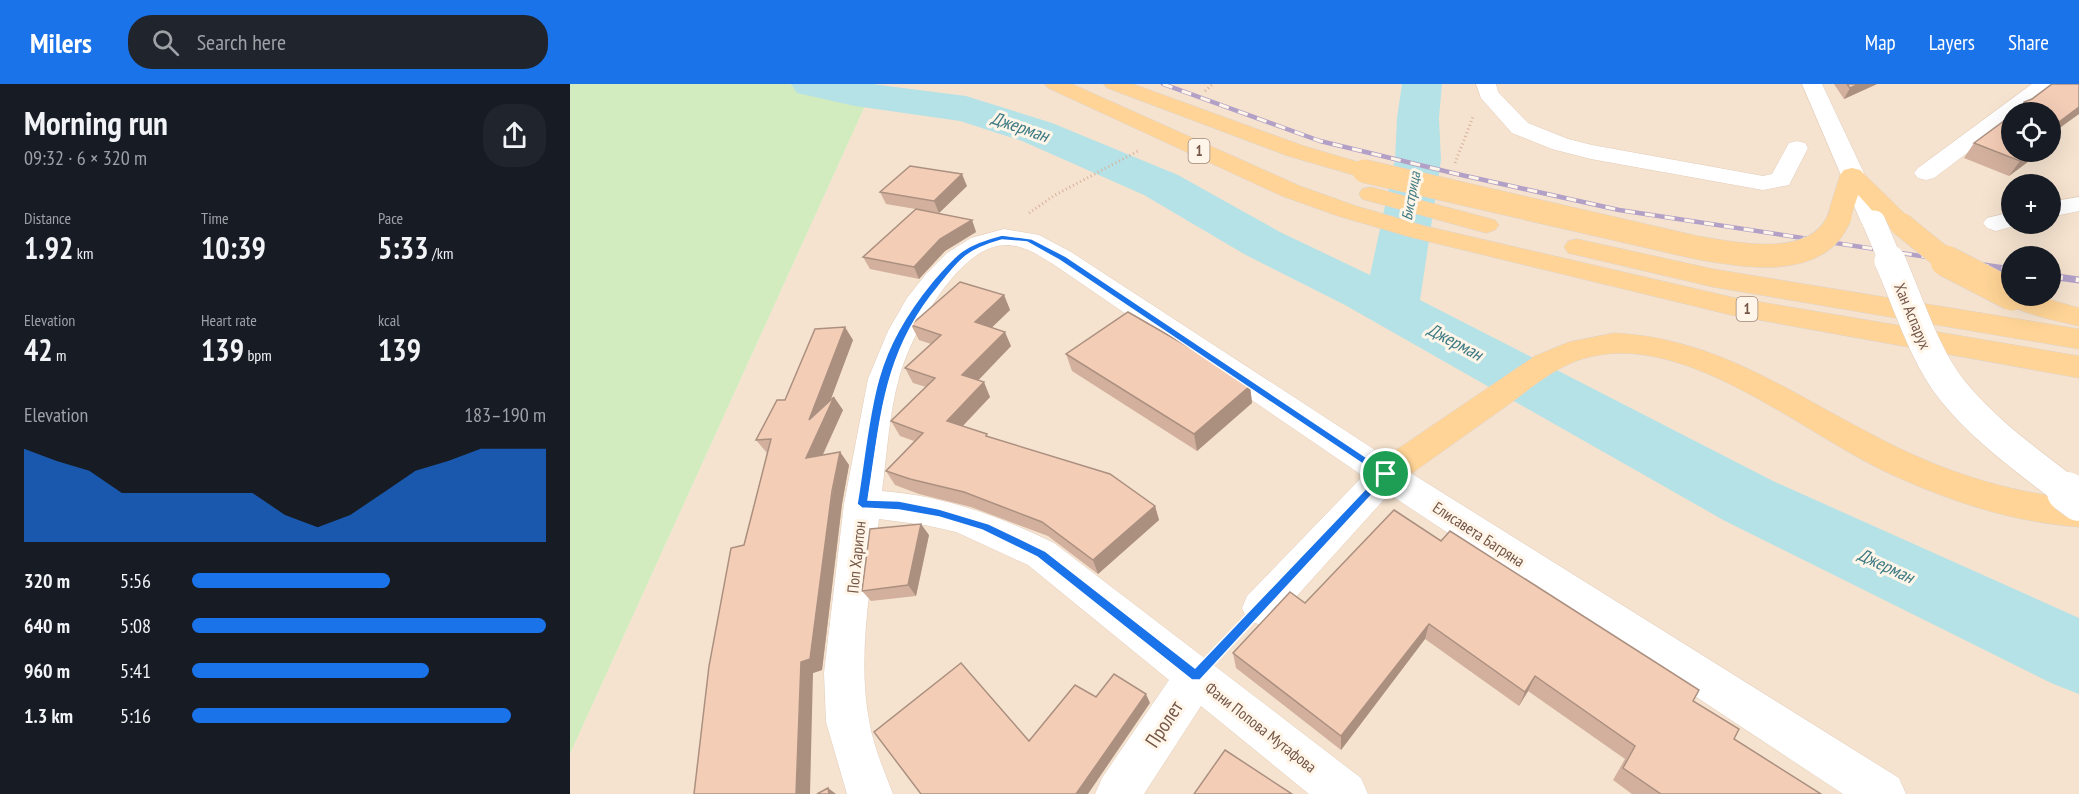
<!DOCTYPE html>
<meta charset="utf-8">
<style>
body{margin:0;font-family:"PT Sans Narrow",sans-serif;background:#20242c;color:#f1f3f6;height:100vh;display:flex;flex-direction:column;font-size:22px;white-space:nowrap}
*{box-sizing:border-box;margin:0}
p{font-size:20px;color:#9ea1a6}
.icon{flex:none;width:33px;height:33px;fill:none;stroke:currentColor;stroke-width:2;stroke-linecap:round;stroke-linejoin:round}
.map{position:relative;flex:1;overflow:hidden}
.details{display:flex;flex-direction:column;background:#171b24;width:570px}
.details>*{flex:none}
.fabs{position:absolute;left:1431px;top:18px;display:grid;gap:12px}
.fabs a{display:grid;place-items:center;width:60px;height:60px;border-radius:50%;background:#171b24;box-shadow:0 6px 24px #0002;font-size:30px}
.pin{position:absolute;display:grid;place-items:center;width:51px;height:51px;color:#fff;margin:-26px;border:3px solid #fff;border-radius:50%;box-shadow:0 2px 6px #0007}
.round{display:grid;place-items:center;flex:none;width:63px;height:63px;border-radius:24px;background:#20242c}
.head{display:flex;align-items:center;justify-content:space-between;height:102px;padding:0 24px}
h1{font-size:33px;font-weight:700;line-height:45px}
.stats{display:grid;grid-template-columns:repeat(3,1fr);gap:9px;height:102px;padding:6px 24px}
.stats div{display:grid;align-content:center}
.stats b{font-size:30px;font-weight:700}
.stats small{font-size:16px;font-weight:400}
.stats p{font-size:16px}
.chart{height:168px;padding:12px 24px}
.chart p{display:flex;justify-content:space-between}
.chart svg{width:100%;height:108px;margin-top:6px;fill:#1a73e8;opacity:.7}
ul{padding:0 24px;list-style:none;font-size:20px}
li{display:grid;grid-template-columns:96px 72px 1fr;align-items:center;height:45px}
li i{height:15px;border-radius:8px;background:#1a73e8}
header{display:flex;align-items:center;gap:36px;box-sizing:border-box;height:84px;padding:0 30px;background:#1a73e8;color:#fff}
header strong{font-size:28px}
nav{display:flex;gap:33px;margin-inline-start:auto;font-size:21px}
.search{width:420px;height:54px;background:#20242c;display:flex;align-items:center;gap:15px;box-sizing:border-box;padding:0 21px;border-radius:24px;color:#9ea1a6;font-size:22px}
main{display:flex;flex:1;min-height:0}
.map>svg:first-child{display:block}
</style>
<header>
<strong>Milers</strong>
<div class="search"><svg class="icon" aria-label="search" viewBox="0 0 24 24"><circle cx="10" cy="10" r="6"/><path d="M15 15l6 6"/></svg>Search here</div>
<nav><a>Map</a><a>Layers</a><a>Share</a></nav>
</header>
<main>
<section class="details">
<div class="head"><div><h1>Morning run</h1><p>09:32 · 6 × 320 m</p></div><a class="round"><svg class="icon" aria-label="share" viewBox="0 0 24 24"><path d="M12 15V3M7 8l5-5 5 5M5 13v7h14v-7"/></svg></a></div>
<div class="stats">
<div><p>Distance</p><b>1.92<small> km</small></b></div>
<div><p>Time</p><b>10:39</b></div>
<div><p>Pace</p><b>5:33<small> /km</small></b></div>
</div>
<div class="stats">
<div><p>Elevation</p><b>42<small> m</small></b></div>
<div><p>Heart rate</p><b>139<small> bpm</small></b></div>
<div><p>kcal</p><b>139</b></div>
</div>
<div class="chart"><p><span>Elevation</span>183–190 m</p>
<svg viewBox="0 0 160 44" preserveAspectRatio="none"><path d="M0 44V6L10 11L20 15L30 24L40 24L50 24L60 24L70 24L80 33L90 38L100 33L110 24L120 15L130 11L140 6L150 6L160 6V44z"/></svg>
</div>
<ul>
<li><b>320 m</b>5:56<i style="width:56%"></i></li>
<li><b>640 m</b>5:08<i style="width:100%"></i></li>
<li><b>960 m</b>5:41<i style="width:67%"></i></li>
<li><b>1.3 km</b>5:16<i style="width:90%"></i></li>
</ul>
</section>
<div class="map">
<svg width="1509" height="710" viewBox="0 0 1509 710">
<rect width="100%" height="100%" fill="#fdf1e1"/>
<path fill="#f5e3cf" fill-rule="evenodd" d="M 305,0 L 1509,0 L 1509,710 L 0,710 L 0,670 ZM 1442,28 L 1480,28 L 1480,68 L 1442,68 ZM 1442,100 L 1480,100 L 1480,140 L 1442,140 ZM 1442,172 L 1480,172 L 1480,212 L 1442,212 Z"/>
<path fill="#d2ebbf" d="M 0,0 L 305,0 L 0,670 Z"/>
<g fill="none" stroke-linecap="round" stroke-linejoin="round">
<path fill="#b5e2e7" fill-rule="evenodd" d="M 221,0 L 302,0 L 396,12 L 482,39 L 608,91 L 710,148 L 800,191 L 825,76 L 827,34 L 832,0 L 872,0 L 869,34 L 871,76 L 850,216 L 1203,397 L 1509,534 L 1509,610 L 1481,599 L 1155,437 L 775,221 L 674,170 L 574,111 L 452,57 L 390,37 L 285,22 L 227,9 Z"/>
<g stroke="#e2cdbc" stroke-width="1">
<g id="minor">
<path d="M 906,0 L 926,0 L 928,8 L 958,39 L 998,55 L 1022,61 L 1193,92 L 1202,90 L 1219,59 L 1227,57 L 1235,59 L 1238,64 L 1219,101 L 1193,106 L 1021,75 L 982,65 L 942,49 L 911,14 Z"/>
<path d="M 1232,0 L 1252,0 L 1317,138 L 1313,143 L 1304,146 L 1295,143 L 1291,138 Z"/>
<path d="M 1462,0 L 1485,0 L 1451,28 L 1442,28 L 1442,35 L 1364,94 L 1356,96 L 1348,94 L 1344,89 L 1348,84 Z"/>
<path d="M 1509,113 L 1509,127 L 1480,133 L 1480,118 Z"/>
<path d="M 1442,128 L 1442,140 L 1451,140 L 1426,147 L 1417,144 L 1413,139 L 1417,134 Z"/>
<path d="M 434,145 L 469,151 L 501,168 L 828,381 L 1329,694 L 1336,710 L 1273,710 L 819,410 L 705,536 L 691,541 L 677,536 L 672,524 L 677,512 L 793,392 L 483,180 C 468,171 454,161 436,161 C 387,161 340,253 329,294 C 319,330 317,370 312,407 C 374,412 429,432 484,459 L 791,694 L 798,710 L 739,710 L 631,622 L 574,710 L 525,710 L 532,694 L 599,596 L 458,481 L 386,448 L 355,441 L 309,435 C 301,499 287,573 299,636 C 303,662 314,686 323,710 L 277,710 L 256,638 L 254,589 L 274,420 L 298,295 L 318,247 L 337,214 L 356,190 L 377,169 L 401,154 Z"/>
</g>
</g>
<g stroke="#dbd3cf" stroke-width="1">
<g id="major">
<path d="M 475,0 L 502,0 L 730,102 L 786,122 L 855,142 L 1161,213 L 1509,272 L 1509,294 L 1161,231 L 840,153 L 768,132 L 712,112 L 478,4 Z"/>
<path d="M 534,0 L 563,0 L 734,62 L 802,82 L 806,87 L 802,92 L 794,94 L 718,72 L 537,4 Z"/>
<path d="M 1282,84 L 1290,86 L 1340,135 L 1344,140 L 1340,145 C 1318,151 1303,126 1288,111 L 1279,138 L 1270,141 L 1261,138 L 1257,133 L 1270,91 L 1274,86 Z"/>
<path d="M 801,103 L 925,136 L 929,141 L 925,146 L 916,149 L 792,115 L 789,110 L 792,105 Z"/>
<path d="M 1007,155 L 1143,185 L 1509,245 L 1509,265 L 1143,203 L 998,169 L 994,163 L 998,157 Z"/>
<path d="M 1442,203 L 1442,212 L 1468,212 L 1509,224 L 1509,242 C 1489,237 1439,228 1428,212 L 1432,206 Z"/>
<path d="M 1044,249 C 1146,254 1217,307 1305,352 C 1369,386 1437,409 1509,415 L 1509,443 C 1441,438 1376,416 1314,387 C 1228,346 1111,244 1012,275 C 983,284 959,306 935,323 C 899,348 864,374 828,399 L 816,403 L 804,399 L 799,390 L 804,381 L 965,272 L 999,258 Z"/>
</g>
</g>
<g stroke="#d8b19b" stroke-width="3" stroke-dasharray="1 3" stroke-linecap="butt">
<path d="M 635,7 L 643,0"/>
<path d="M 885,79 L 903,33"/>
<path d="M 459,129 L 485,111 L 570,66"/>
</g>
<path stroke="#d8b19b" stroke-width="4.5" stroke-dasharray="1.5 5" stroke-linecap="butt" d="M 651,565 L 667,549"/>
<use href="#minor" fill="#fff" fill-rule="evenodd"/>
<use href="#major" fill="#ffd496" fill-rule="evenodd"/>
<g stroke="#b3a0c7" stroke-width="4.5">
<path id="rail-far1" d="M 593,0 L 750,57 L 887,90 L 1049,126 L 1390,178"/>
</g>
<g stroke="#b3a0c7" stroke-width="7">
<g id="rail">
<path d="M 1380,177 L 1442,186"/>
<path d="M 1480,192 L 1509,196"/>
</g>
</g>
<use href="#rail-far1" stroke="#fff5e8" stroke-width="3" stroke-dasharray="10" stroke-linecap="butt"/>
<use href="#rail" stroke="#fff5e8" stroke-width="4.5" stroke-dasharray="13" stroke-linecap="butt"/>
<g stroke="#e2cdbc" stroke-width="24" stroke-linecap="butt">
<path id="minor-bridge-far2" d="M 1304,138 L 1321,178"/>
</g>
<g stroke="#e2cdbc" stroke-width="32" stroke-linecap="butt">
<path id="minor-bridge-far1" d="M 1320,177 C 1338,217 1354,271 1382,306 C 1415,347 1458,377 1499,409"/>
</g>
<g stroke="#e2cdbc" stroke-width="41" stroke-linecap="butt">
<path id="minor-bridge" d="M 1497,408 L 1509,417"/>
</g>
<g stroke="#dbd3cf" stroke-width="24" stroke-linecap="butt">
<g id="major-bridge-far1">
<path d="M 794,87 L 1124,163 C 1162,170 1231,184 1260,149 C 1264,145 1267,138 1270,133"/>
<path d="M 1331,140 L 1378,178"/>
</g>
</g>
<g stroke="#dbd3cf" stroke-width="32" stroke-linecap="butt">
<path id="major-bridge" d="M 1376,177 L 1442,211"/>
</g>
<use href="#minor-bridge-far2" stroke="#fff" stroke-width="23"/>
<use href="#minor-bridge-far1" stroke="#fff" stroke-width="31"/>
<use href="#minor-bridge" stroke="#fff" stroke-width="40"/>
<use href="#major-bridge-far1" stroke="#ffd496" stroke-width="23"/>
<use href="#major-bridge" stroke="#ffd496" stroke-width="31"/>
</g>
<g fill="#d2b09d">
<path d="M 1264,0 L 1307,0 L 1274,15 Z"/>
<path d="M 1404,59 L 1442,68 L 1471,68 L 1439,92 L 1394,74 Z"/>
<path d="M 397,102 L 369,129 L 316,120 L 310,108 Z"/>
<path d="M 402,136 L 406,148 L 375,167 L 349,195 L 300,185 L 293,173 Z"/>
<path d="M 434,211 L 440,226 L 422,243 L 441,262 L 408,296 L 420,313 L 393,342 L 585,422 L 589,436 L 528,490 L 478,452 L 401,423 L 349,410 L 325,401 L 316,387 L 344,357 L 330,352 L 321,337 L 356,303 L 343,299 L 335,284 L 361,260 L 349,256 L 341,241 Z"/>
<path d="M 283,256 L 260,317 L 273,326 L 253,371 L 270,368 L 279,381 L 272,420 L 252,586 L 243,589 L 174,461 L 197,369 L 186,356 L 215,316 Z"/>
<path d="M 496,270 L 680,302 L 682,319 L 627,367 L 502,287 Z"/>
<path d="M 359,451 L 346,512 L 301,517 L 292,507 Z"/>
<path d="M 871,457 L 1123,617 L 1164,655 L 1251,710 L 1062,710 L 1043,696 L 1055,675 L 958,607 L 949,622 L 855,555 L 771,666 L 666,584 L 663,569 L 735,519 Z"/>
</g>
<g fill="#ab9080">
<path d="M 1289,0 L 1307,0 L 1274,15 L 1280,4 Z"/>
<path d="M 1509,23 L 1509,30 L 1480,51 L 1480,45 Z"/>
<path d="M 1489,47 L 1480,59 L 1480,54 Z"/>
<path d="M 1462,68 L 1471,68 L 1439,92 L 1450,77 Z"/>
<path d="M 392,90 L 397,102 L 369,129 L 364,117 Z"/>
<path d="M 402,136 L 406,148 L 375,167 L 349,195 L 344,183 L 370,155 Z"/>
<path d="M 434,211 L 440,226 L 412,253 L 405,238 Z"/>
<path d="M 275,243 L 283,256 L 252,339 L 264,313 L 273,326 L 245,387 L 236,374 L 239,336 Z"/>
<path d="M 435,248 L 441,262 L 399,306 L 392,291 Z"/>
<path d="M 414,298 L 420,313 L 384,351 L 377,337 Z"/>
<path d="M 680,302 L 682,319 L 627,367 L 624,350 Z"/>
<path d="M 270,368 L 279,381 L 272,420 L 252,586 L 243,589 L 240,710 L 226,710 L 231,578 Z"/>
<path d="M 585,422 L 589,436 L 528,490 L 523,476 Z"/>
<path d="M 351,440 L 359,451 L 346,512 L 338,501 Z"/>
<path d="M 859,540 L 855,555 L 771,666 L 771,652 Z"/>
<path d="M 965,592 L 958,607 L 949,622 L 955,608 Z"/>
<path d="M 576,610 L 580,619 L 518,710 L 506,710 Z"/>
<path d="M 258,704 L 266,710 L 259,710 Z"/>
</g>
<g fill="#f4cdb7" stroke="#ab9080" stroke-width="1.5">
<path d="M 1277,0 L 1289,0 L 1280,4 Z"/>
<path d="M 1482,0 L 1509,0 L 1509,23 L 1481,44 L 1489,47 L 1480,54 L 1480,28 L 1445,28 L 1453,22 L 1454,18 L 1462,15 Z"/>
<path d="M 1442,31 L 1442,68 L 1462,68 L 1450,77 L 1404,59 Z"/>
<path d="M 340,82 L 392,90 L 364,117 L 310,108 Z"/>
<path d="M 346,125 L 402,136 L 370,155 L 344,183 L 293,173 Z"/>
<path d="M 390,198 L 434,211 L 405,238 L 435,248 L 392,291 L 414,298 L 377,337 L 417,350 L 416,352 L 540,390 L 585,422 L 523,476 L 472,438 L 394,408 L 340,395 L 316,387 L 353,349 L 321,337 L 365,294 L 335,284 L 371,251 L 341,241 Z"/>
<path d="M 558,228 L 643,277 L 680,302 L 624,350 L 496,270 Z"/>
<path d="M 275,243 L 239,336 L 264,313 L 236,374 L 270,368 L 262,407 L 240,575 L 231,578 L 226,710 L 124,710 L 139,582 L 161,464 L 174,461 L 201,355 L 186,356 L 207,316 L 215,316 L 245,245 Z"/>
<path d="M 824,426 L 871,457 L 880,447 L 1129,606 L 1123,617 L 1169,645 L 1164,655 L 1251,710 L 1091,710 L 1053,684 L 1065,662 L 965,592 L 955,608 L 859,540 L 771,652 L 663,569 L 720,508 L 735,519 Z"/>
<path d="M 351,440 L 338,501 L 292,507 L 300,445 Z"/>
<path d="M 391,579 L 459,657 L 505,601 L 526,613 L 544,590 L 576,610 L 506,710 L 351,710 L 304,648 Z"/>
<path d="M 655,666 L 722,710 L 624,710 Z"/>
<path d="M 258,704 L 259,710 L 247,710 Z"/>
</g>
<path fill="#1a73e8" stroke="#fff" stroke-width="1.5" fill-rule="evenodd" d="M 432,151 L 462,155 L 495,172 L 821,390 L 630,596 L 622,596 L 467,473 L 412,446 L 369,433 L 329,426 L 292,424 L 287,420 C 294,380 298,331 309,294 C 319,258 339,226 362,198 C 387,169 393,161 432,151 ZM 432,156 L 457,158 L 489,176 L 809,391 L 625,584 L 475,467 L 419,440 L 369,425 L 329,417 L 298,416 C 311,335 313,269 368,203 C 390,175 396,166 432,156 Z"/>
<g text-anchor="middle" stroke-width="6" stroke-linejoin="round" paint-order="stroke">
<g fill="#fff5e8" stroke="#9e8677" stroke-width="1.5">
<rect x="618.5" y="55" width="21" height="24" rx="4.5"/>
<rect x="1166.5" y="213" width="21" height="24" rx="4.5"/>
</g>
<g font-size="15" font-weight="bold" fill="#755647">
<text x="629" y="72">1</text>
<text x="1177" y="230">1</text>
</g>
<g font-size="15" font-style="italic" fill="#3d7a83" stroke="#fff5e8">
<text transform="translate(841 112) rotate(-80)" y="5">Бистрица</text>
</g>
<g font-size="16" fill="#755647" stroke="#fff5e8">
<text transform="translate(1343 232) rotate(67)" y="6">Хан Аспарух</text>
<text transform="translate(909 450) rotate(33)" y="6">Елисавета Багряна</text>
<text transform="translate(286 473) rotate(-84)" y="6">Поп Харитон</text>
<text transform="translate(691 643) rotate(38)" y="6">Фани Попова Мутафова</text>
</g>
<g font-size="18" font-style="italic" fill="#3d7a83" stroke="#fff5e8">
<text transform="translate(450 43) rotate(19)" y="6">Джерман</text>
<text transform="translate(885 258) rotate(28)" y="6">Джерман</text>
<text transform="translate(1316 482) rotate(25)" y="6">Джерман</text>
</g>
<g font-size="20" fill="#755647" stroke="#fff5e8">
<text transform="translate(594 640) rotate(-57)" y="7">Пролет</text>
</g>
</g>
</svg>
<div class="fabs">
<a><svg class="icon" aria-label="locate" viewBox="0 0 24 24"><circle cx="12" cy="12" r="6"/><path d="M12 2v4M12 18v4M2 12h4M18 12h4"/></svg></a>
<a>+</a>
<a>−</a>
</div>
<div class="pin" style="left:816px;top:390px;background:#1e9e55"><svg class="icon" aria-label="arrive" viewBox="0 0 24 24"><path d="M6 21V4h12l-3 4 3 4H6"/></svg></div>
</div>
</main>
